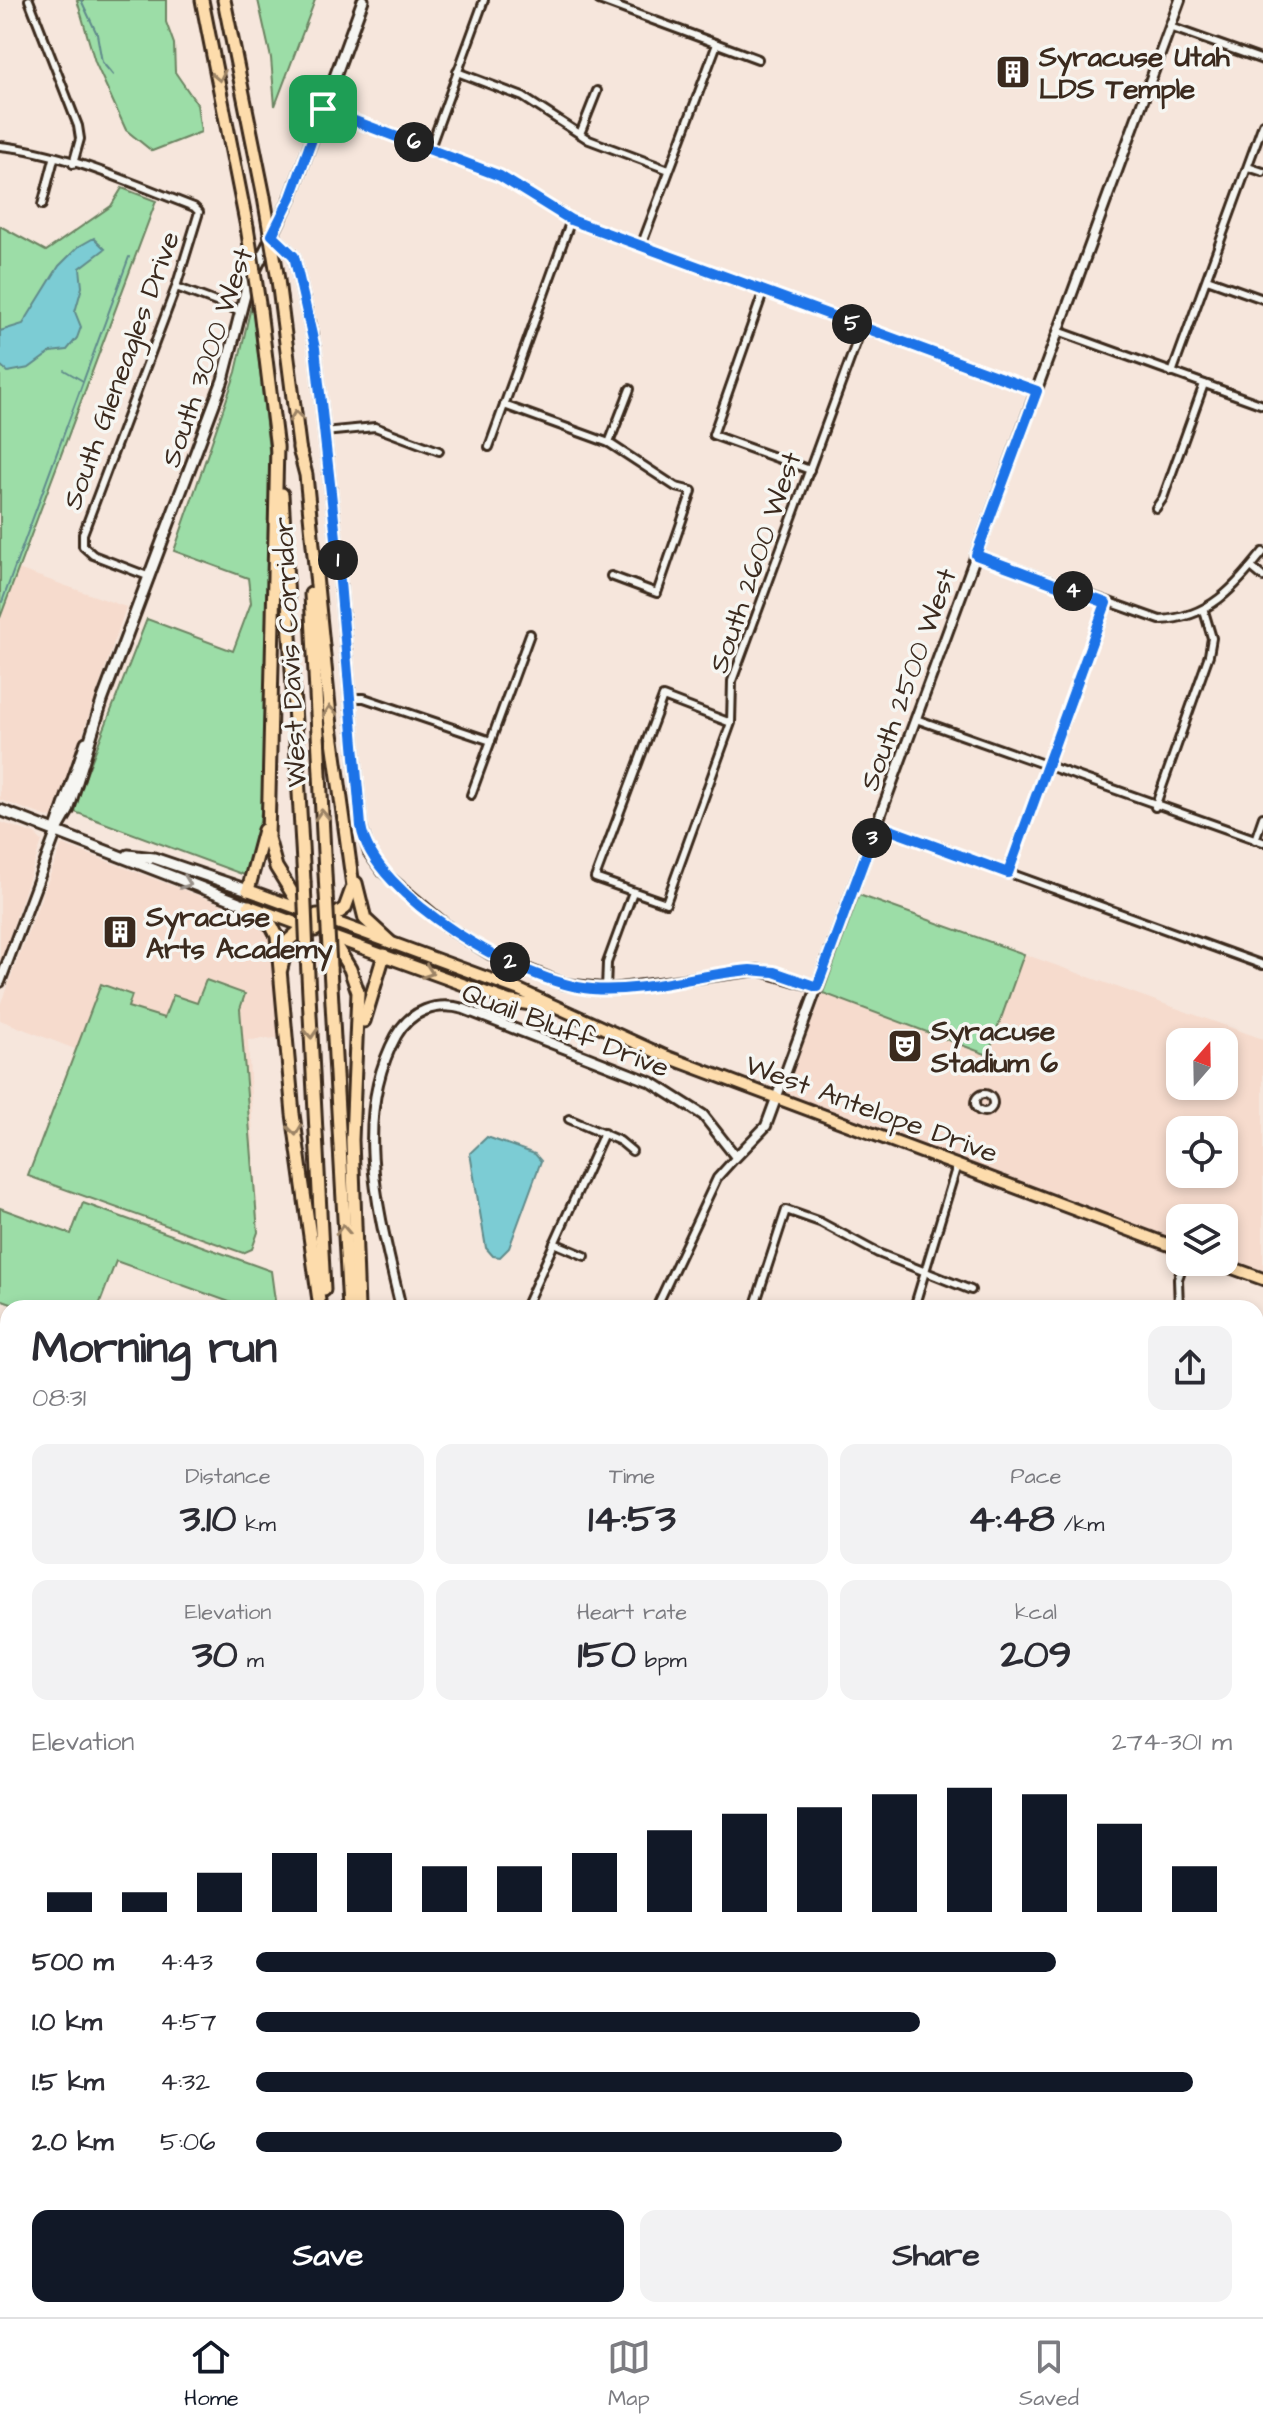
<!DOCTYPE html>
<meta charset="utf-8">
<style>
body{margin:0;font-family:"Architects Daughter",sans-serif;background:#f2f2f3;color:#2b2b33;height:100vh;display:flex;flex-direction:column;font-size:30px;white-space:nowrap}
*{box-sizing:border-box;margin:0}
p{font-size:26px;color:#7c7c81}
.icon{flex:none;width:44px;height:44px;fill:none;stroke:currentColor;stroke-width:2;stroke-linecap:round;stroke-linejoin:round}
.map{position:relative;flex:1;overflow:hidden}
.side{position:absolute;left:0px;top:1300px;width:1264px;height:1018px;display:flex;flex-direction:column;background:#fff;border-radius:24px 24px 0 0;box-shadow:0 4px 12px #0003}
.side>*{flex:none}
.needle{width:52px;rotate:20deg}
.buttons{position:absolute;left:1166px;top:1028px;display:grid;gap:16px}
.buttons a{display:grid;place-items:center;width:72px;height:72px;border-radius:16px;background:#fff;box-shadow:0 4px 12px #0003;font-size:40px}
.pin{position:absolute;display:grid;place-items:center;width:68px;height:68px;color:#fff;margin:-34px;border-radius:16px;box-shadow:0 4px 12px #0006}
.km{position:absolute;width:40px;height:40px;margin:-20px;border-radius:50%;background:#222;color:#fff;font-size:22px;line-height:40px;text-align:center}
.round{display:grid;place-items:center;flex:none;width:84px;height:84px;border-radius:16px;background:#f2f2f3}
.head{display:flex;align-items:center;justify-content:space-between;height:136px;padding:0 32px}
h1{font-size:44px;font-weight:700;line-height:60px}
.stats{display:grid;grid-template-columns:repeat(3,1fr);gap:12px;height:136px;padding:8px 32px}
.stats div{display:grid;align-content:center;border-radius:16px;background:#f2f2f3;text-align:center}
.stats b{font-size:40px;font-weight:700}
.stats small{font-size:22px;font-weight:400}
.stats p{font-size:22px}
.chart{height:224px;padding:16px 32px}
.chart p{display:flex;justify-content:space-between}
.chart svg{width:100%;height:144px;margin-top:8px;stroke:#111827;stroke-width:6}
.cta{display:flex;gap:16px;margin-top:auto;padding:16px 32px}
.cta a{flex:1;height:92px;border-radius:16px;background:#111827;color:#fff;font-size:32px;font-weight:700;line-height:92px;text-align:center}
.cta a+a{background:#f2f2f3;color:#2b2b33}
ul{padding:0 32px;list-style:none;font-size:26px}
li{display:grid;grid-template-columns:128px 96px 1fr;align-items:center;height:60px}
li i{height:20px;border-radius:10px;background:#111827}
.menu{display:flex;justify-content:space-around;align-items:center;height:112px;border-top:2px solid #e1e1e2;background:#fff;font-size:22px;color:#7c7c81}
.menu a{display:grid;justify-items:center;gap:4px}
.menu .selected{color:#111827}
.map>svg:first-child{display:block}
</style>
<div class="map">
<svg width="1263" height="2317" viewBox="0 0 1263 2317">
<rect width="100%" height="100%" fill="#f6e6dc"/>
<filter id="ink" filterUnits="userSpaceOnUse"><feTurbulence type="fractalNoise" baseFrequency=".0125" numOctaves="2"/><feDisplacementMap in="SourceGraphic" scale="16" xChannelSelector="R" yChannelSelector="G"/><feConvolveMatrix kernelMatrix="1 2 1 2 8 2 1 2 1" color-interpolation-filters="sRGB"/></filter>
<g filter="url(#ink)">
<g fill="#f6dbcd" fill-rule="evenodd">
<path d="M 18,569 L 126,607 L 54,819 L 0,800 L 0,618 Z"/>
<path d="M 0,822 L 35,834 L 42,841 L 0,964 Z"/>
<path d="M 62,844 L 258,918 L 266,923 L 274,940 L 279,1038 L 248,1040 L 258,1232 L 252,1249 L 235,1252 L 28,1176 L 75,1049 L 0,1020 L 0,1005 Z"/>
<path d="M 1024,954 L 1263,1039 L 1263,1271 L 1224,1257 L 1224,1218 L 1180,1218 L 1180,1241 L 782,1099 L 823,993 L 987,1055 ZM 1180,1042 L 1224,1042 L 1224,1086 L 1180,1086 ZM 1180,1130 L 1224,1130 L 1224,1174 L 1180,1174 Z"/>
<path d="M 1263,1444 L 1263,1691 L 1256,1689 L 1256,1464 Z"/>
</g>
<g fill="#9cdda7" stroke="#6c8462" stroke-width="2">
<path d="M 77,0 L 166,0 L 166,22 L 174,44 L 175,72 L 197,104 L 201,132 L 152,151 L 126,130 L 95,62 Z"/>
<path d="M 258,0 L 315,0 L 275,106 L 271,58 Z"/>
<path d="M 122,188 L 156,201 L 0,618 L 0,226 L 46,251 L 111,206 Z"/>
<path d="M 252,302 L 271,467 L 264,786 L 258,838 L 247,876 L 72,811 L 147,619 L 233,651 L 251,603 L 248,578 L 174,551 L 236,372 Z"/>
<path d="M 859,895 L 1024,954 L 988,1055 L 823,993 Z"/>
<path d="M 206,980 L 245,994 L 240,1009 L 258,1232 L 252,1249 L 243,1253 L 28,1176 L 101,984 L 132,995 L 128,1007 L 164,1018 L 173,995 L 197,1003 Z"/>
<path d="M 83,1203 L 271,1271 L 276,1308 L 246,1308 L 116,1261 L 98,1308 L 25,1308 L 0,1299 L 0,1208 L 71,1234 Z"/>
<path d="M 604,2310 L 709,2310 L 712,2317 L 604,2317 Z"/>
</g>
<g fill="#7bccd4" stroke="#618b8b" stroke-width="2">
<path d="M 94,238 L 105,249 L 80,268 L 82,287 L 75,312 L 81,327 L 77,338 L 67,350 L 51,352 L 29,368 L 8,372 L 0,365 L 0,331 L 23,324 L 59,266 L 78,247 Z"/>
<path d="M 487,1137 L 535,1154 L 541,1161 L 509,1248 L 500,1257 L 493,1256 L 486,1248 L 470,1153 Z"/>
</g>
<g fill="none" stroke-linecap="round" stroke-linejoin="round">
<g stroke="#618b8b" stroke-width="2">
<path d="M 81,0 L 97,34 L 102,62 L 113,75"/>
<path d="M 64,370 L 83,381"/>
<path d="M 2,602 L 129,257"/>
</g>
<g stroke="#3b2a1e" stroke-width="12">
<g id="minor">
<path d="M 29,0 L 78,126 L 80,139 L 73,164"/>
<path d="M 599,0 L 758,59"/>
<path d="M 1170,27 L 1263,60"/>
<path d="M 457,72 L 523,97 L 589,140 L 669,170"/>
<path d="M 323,109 L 500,176 L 571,220 L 1037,391"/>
<path d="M 580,134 L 597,91"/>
<path d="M 0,146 C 63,152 134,184 194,207 L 199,212 L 176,287 L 83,534 L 83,546 L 93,555 L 150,577"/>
<path d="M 430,148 L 484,0"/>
<path d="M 1248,167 L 1263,172"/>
<path d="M 42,205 L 54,159"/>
<path d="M 641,246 L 717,44"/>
<path d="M 1207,279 L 1263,299"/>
<path d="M 176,287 L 240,311"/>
<path d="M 763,293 L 713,435 L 810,470"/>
<path d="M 1058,331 L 1263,405"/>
<path d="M 1172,373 L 1263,124"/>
<path d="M 504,405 L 609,443 L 676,487 L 692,491 L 657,593 L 611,576"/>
<path d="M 324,432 L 375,427 L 439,451"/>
<path d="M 609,443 L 630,389"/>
<path d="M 489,447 L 571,220"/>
<path d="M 1156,508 L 1163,498 L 1204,384"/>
<path d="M 976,555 L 1160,620 C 1209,618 1234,588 1263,552"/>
<path d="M 1251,567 L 1263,577"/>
<path d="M 350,698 L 364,698 L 491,741"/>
<path d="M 916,719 L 1263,842"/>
<path d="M 731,723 L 663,697 L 595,878 L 666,903 L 731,723 L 732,681 L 862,327"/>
<path d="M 471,795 L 530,634"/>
<path d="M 1155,807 L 1209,655 L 1212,638 L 1204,611"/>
<path d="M 877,825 L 1263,965"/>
<path d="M 1255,840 L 1263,817"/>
<path d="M 1008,873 L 1106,603"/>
<path d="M 606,989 L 607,963 L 633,892"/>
<circle cx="984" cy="1103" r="9"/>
<path d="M 569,1119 L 620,1141 L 632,1151"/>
<path d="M 554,1243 L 585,1256"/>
<path d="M 525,1308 L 604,1133"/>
<path d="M 656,1308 L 717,1178 L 736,1157"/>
<path d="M 754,1308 L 786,1210 L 820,1222 L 878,1253 L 971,1290"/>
<path d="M 914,1308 L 957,1165"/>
<path d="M 1179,1308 L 1178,1279 L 1184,1262"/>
<path d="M 0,1340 L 8,1342"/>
<path d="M 0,1425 L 8,1428"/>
<path d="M 0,1506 L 8,1509"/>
<path d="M 0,1587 L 8,1590"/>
<path d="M 1256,1599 L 1263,1601"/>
<path d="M 0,1673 L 8,1676"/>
<path d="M 1256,1724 L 1263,1727"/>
<path d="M 1256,1769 L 1263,1749"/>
<path d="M 1256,1935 L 1263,1938"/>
<path d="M 1256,2045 L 1263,2048"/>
<path d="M 1256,2180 L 1263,2182"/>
<path d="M 833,2310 L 836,2317"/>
<path d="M 1042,2317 L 1044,2310"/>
<path d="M 1254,2317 L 1263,2290"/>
</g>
</g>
<g stroke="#3b2a1e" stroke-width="14">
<g id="tertiary">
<path d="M 272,235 L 294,256 L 315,348 L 337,547 L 361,826 L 369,853 L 383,872 L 453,931 L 490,954 L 564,984 L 612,989 L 758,970 L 817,987"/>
<path d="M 0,982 L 57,830"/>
<path d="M 401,1308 C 381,1221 350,1120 396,1036 C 410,1011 436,1001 464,1009 L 651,1082 L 703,1115 L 736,1157 L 766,1126 L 1180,0"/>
<path d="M 715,2310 L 719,2317"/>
</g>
</g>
<g stroke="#3b2a1e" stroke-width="15">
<g id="secondary">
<path d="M 0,810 L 249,906"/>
<path d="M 57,826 L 86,742"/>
<path d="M 57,830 L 68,811 L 102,701 L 223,380 L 247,287 L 291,197 L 363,0"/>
<path d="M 128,855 L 154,858 L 248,890"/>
</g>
</g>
<g stroke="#3b2a1e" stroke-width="16">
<g id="primary">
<path d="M 248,890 L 305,911"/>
<path d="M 252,907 L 309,928"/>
<path d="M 324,918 L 517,989 L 665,1056 L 1180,1249"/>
<path d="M 327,935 L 509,1001 L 547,1007"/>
<path d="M 1216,1262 L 1263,1279"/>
<path d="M 1256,2027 L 1263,2006"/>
<path d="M 1149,2317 L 1151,2310"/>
</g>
</g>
<g stroke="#3b2a1e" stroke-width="17">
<g id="motorway">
<path d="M 202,0 L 247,227"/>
<path d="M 224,0 L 264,197"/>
<path d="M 278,280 L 300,453"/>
<path d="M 260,310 L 277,449"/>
<path d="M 277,445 L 268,838 L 276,867 L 315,930 L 345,908 L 353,886 L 331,726 L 306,475 L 299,448"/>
<path d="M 282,494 L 304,881"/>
<path d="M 311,594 L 326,893"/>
<path d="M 356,883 L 365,919 L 390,942"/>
<path d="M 248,890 L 264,830"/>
<path d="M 249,906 L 272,926 L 277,936 L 293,1114 L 320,1308"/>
<path d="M 307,955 L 324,1290"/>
<path d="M 330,967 L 349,1308"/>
<path d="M 281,969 L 288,941 L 317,915 L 350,969 L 358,992 L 352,1140 L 358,1308"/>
<path d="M 364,1021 L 384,955"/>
<path d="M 558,2317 L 558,2310"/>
<path d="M 580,2317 L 580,2310"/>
</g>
</g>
<use href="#minor" stroke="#f6f6f2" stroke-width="6"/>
<use href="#tertiary" stroke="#f6f6f2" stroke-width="8"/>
<use href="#secondary" stroke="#f6f6f2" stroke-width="9"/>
<use href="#primary" stroke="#fddcac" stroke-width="10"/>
<use href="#motorway" stroke="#fddcac" stroke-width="11"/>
<g stroke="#3b2a1e" stroke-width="17" stroke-linecap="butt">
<g id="motorway-bridge">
<path d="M 264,197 L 278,280"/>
<path d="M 247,227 L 260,310"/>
<path d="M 304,881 L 307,955"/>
<path d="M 326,893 L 330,967"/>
</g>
</g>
<use href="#motorway-bridge" stroke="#fddcac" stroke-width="11"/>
</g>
<defs><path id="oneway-chevron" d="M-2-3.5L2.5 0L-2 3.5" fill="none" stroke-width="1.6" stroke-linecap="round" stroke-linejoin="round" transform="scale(2)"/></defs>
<g stroke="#9c8365">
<use href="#oneway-chevron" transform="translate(219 76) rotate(78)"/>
<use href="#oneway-chevron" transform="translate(296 416) rotate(-97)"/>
<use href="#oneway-chevron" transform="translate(330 711) rotate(-96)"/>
<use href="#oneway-chevron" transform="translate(322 815) rotate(-93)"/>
<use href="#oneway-chevron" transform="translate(428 972) rotate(20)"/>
<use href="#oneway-chevron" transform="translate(311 1033) rotate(87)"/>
<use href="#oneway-chevron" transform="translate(295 1130) rotate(83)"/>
<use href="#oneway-chevron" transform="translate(343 1230) rotate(-93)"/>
</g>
<use stroke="#989088" href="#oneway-chevron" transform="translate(186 883) rotate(21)"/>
</g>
<g fill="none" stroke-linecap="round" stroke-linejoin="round" filter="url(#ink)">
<g stroke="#fff" stroke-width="16">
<path id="route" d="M 323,109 L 500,176 L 571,220 L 1037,391 L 976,555 L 1106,603 L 1008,873 L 877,825 L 817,987 L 774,972 L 750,970 C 698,974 644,993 592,989 C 525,984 372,897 361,826 L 337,547 L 315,348 L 294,256 L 272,235 L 291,197 Z"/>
</g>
<use href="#route" stroke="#1a73e8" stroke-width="10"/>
</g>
<defs>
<g id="building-square" transform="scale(1.8)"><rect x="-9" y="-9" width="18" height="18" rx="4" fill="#3b2a1e" stroke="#f6f6f2"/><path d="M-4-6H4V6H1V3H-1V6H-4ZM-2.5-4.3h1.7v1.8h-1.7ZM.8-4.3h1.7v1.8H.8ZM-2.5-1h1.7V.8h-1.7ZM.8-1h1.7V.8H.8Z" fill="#fff"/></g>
<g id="theatre-square" transform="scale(1.8)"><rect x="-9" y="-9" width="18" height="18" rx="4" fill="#3b2a1e" stroke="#f6f6f2"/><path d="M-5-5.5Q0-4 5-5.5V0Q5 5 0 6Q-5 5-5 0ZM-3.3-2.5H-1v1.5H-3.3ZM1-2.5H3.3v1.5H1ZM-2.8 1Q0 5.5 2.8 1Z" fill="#fff"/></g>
</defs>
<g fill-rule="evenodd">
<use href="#building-square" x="1013" y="72"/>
<use href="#building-square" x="120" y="932"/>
<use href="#theatre-square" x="905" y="1046"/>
</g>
<g text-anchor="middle" stroke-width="7" stroke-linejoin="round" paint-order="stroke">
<g font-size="28" font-weight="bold" fill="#3b2a1e" stroke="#f6f6f2" text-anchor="start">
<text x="1039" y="66">Syracuse Utah<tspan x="1039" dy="32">LDS Temple</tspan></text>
<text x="146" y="926">Syracuse<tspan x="146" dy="32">Arts Academy</tspan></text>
<text x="931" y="1040">Syracuse<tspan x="931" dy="32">Stadium 6</tspan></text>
</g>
<g font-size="28" fill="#3b2a1e" stroke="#f6f6f2">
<text transform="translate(206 357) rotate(-71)" y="10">South 3000 West</text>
<text transform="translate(120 370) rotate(-70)" y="10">South Gleneagles Drive</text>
<text transform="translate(754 562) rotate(-71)" y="10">South 2600 West</text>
<text transform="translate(289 652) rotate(-93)" y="10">West Davis Corridor</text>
<text transform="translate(907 679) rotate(-70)" y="10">South 2500 West</text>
<text transform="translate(566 1029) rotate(21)" y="10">Quail Bluff Drive</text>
<text transform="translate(872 1108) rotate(20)" y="10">West Antelope Drive</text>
</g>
</g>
</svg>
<div class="buttons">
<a><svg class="needle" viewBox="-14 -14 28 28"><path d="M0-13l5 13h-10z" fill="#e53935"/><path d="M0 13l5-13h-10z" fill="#7c7c81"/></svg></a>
<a><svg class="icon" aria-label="locate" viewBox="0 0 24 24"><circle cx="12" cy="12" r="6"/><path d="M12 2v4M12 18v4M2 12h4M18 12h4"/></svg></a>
<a><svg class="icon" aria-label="layers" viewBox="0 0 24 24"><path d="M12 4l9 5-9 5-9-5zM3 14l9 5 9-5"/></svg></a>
</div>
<div class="pin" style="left:323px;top:109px;background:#1e9e55"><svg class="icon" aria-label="arrive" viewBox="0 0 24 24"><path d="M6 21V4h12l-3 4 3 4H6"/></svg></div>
<b class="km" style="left:338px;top:560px">1</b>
<b class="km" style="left:510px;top:962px">2</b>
<b class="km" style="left:872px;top:838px">3</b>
<b class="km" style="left:1073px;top:591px">4</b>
<b class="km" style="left:852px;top:324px">5</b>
<b class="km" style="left:414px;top:142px">6</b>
<section class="side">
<div class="head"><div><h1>Morning run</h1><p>08:31</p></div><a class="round"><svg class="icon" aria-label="share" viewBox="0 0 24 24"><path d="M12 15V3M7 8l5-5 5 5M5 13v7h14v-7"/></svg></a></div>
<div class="stats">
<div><p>Distance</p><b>3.10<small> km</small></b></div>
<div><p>Time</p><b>14:53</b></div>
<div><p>Pace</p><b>4:48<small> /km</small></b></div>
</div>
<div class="stats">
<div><p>Elevation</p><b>30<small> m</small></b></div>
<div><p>Heart rate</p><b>150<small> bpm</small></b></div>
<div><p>kcal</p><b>209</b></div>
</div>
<div class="chart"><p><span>Elevation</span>274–301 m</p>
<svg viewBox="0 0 160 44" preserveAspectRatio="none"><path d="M5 44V38M15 44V38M25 44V32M35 44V26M45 44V26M55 44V30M65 44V30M75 44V26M85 44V19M95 44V14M105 44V12M115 44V8M125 44V6M135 44V8M145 44V17M155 44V30"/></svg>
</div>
<ul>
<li><b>500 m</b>4:43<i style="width:82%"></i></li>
<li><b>1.0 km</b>4:57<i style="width:68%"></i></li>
<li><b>1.5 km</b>4:32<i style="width:96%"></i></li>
<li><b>2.0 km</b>5:06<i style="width:60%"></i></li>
</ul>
<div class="cta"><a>Save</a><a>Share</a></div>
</section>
</div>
<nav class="menu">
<a class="selected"><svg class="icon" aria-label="home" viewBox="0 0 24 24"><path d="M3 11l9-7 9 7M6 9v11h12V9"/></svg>Home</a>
<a><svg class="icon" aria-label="map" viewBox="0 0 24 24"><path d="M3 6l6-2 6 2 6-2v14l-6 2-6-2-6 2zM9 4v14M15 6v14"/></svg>Map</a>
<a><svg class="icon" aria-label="saved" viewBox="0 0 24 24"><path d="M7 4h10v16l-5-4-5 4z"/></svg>Saved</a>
</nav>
